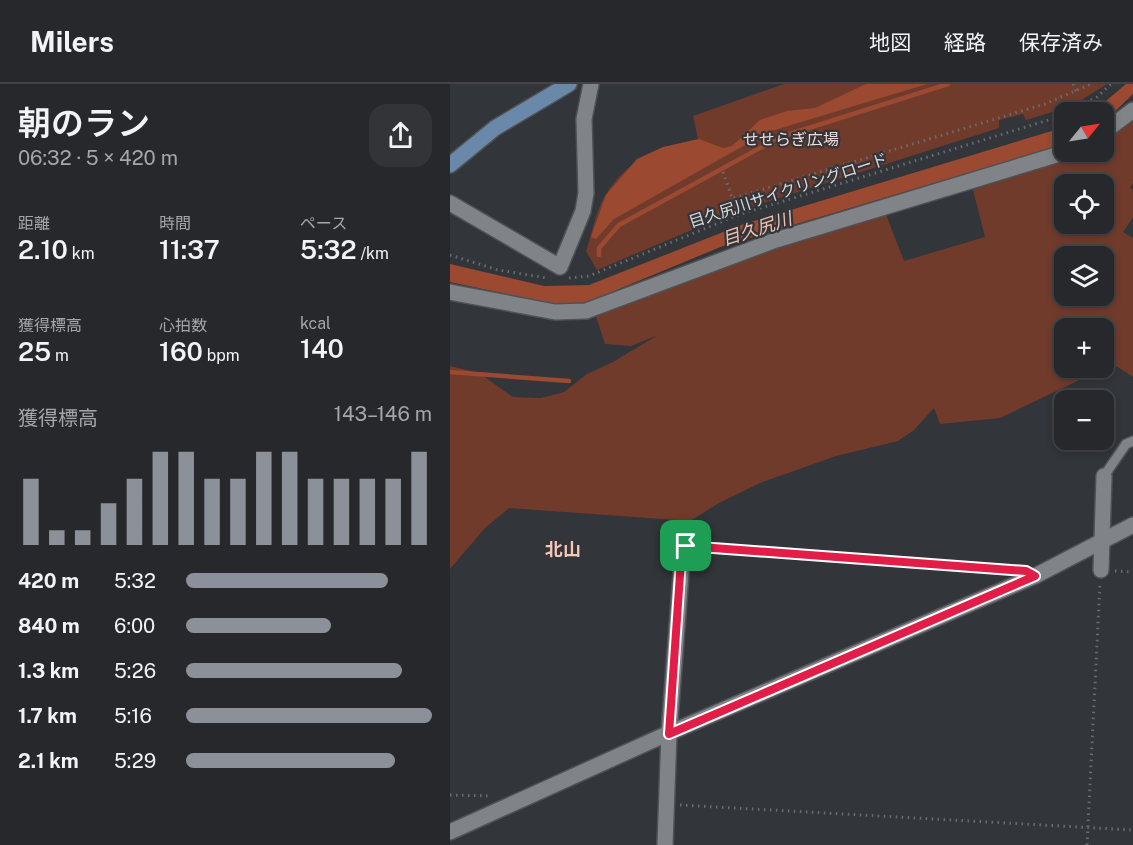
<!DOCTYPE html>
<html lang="ja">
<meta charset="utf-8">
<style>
body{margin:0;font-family:"Public Sans","Noto Sans JP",sans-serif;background:#323437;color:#f1f3f6;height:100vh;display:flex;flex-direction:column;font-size:22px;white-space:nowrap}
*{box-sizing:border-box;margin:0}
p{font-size:20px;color:#a4a6a9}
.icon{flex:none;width:33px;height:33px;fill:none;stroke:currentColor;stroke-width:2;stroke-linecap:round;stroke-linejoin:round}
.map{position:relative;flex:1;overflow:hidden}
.sheet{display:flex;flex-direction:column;background:#26282b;width:450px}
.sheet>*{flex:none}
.needle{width:39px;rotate:60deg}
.controls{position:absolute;left:604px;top:18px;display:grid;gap:12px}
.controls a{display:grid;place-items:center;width:60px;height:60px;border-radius:12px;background:#26282b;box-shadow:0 3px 9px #0003,0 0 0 2px #424447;font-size:30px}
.pin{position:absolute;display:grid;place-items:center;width:51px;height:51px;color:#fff;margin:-26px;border-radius:12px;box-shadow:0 3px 9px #0006}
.round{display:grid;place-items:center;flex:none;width:63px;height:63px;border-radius:18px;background:#323437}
.overview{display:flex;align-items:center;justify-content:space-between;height:102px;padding:0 18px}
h1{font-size:33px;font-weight:600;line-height:45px}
.metrics{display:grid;grid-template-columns:repeat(3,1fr);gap:9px;height:102px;padding:6px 18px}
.metrics div{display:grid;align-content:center}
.metrics b{font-size:26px;font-weight:600}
.metrics small{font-size:16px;font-weight:400}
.metrics p{font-size:16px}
.chart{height:168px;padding:12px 18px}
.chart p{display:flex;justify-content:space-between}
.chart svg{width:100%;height:108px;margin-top:6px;stroke:#8c9099;stroke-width:6}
ul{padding:0 18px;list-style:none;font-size:20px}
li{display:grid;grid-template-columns:96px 72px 1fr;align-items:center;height:45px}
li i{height:15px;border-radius:8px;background:#8c9099}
header{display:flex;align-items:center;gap:36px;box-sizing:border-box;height:84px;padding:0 30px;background:#26282b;border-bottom:2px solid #424447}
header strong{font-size:28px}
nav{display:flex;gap:33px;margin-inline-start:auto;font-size:21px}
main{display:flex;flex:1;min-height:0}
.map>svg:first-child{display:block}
</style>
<header>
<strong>Milers</strong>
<nav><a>地図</a><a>経路</a><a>保存済み</a></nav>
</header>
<main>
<section class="sheet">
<div class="overview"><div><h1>朝のラン</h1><p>06:32 · 5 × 420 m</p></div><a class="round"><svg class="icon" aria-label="share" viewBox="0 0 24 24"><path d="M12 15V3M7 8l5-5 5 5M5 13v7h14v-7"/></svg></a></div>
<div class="metrics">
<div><p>距離</p><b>2.10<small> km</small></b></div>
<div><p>時間</p><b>11:37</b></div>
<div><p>ペース</p><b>5:32<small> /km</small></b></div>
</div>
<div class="metrics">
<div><p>獲得標高</p><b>25<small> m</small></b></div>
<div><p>心拍数</p><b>160<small> bpm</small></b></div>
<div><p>kcal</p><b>140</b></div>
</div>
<div class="chart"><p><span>獲得標高</span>143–146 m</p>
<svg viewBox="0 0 160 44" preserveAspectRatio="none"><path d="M5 44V17M15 44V38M25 44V38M35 44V27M45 44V17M55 44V6M65 44V6M75 44V17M85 44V17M95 44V6M105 44V6M115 44V17M125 44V17M135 44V17M145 44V17M155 44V6"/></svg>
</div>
<ul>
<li><b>420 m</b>5:32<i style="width:82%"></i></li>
<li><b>840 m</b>6:00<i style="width:59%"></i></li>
<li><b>1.3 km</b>5:26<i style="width:88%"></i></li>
<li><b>1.7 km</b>5:16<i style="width:100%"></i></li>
<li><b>2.1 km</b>5:29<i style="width:85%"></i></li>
</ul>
</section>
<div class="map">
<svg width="683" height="761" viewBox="0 0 683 761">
<rect width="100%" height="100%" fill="#323539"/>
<g fill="#713b2c" fill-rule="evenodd">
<path d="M 334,0 L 657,0 L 622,22 L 576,36 L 573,30 L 549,36 L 549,44 L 282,129 L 147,186 L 136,167 C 142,149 146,126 156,110 C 178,75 210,63 248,55 L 243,32 Z"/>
<path d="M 683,33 L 683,99 L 680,104 L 683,106 L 683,133 L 673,148 L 683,154 L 683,293 L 663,280 L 550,334 L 490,340 L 484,324 L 464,346 L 448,357 L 386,372 L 310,399 L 269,419 L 240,437 L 59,424 L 35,444 L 0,485 L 0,282 L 29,289 L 63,313 L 91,314 L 114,308 L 137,290 L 163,278 L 208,251 L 181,262 L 155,260 L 145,229 L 195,214 L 279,178 L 435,128 L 454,177 L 535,153 L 523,106 L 632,68 L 654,68 L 654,56 ZM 615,100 L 654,100 L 654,140 L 615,140 ZM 615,172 L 654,172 L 654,212 L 615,212 ZM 615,244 L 654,244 L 654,284 L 615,284 Z"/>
</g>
<g fill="#9c4931">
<path d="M 416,0 L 477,0 L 318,48 L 164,135 L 146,155 L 141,153 L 156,111 L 187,75 L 213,63 L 249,55 L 273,64 L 282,62 L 310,36 L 337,27 L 365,24 Z"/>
<path d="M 676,0 L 683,0 L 683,10 L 654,38 L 654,28 L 643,28 Z"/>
<path d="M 615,43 L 615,60 L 273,162 L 135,219 L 108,221 L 0,198 L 0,180 L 94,202 L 139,201 L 291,141 Z"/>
</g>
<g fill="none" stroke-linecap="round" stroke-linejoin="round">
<g stroke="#9c4931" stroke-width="4.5">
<path d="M 149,171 L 149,164 L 169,141 L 330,53 L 498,0"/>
<path d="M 0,288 L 119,297"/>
</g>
<g stroke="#4f5254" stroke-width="12">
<g id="lane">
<path d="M 654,392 L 676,360 L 683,357"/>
<path d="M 236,462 L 576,487 L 585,492"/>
</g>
</g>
<g stroke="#4f5254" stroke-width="18">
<g id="street">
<path d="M 654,48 L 683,26"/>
<path d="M 0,119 L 110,183 L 133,127 L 136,109 L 134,35 L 141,0"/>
<path d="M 0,208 L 105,228 L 136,227 L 326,156 L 616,68"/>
<path d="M 651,486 L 654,392"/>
<path d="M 0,748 L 219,649 L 585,492 L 683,441"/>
<path d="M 215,761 L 219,649 L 232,476 L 236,462"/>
</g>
</g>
<g stroke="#4f5254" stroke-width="18">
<path id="secondary" d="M 0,81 L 45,44 L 119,0"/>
</g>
<g stroke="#6a6d70" stroke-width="3" stroke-dasharray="1.5 4.5" stroke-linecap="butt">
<path d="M 623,0 L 626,7"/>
<path d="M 620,28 L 647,13 L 661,0"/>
<path d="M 273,88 L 288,131"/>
<path d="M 284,114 L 595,20 L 641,0"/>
<path d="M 0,171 L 48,186 L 97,194"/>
<path d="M 119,194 L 139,192 L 288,131 L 615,31"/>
<path d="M 665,487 L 683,488"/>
<path d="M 0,711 L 42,712"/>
<path d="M 230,721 L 683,746"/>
<path d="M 637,761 L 650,500"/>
</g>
<use href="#lane" stroke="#808387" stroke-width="9"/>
<use href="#street" stroke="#808387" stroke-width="15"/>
<use href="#secondary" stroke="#6a88a9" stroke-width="15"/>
</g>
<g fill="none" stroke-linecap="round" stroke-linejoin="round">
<g stroke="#fff" stroke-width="12">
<path id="route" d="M 236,462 L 576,487 L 585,492 L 219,650 L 231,476 Z"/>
</g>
<use href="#route" stroke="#e11d48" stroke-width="8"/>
</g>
<g text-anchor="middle" stroke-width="4.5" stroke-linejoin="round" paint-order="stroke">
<g font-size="16" fill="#f4dcd4" stroke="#323539">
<text x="341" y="61">せせらぎ広場</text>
</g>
<g font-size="16" fill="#d7d9db" stroke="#323539">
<text transform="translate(338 106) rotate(-18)" y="6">目久尻川サイクリングロード</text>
</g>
<g font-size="18" font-style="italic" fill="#f1c1b3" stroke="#323539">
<text transform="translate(307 145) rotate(-18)" y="6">目久尻川</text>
</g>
<g font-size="18" font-weight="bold" fill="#f9c7b9" stroke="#323539">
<text x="113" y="472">北山</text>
</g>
</g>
</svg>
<div class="controls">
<a><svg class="needle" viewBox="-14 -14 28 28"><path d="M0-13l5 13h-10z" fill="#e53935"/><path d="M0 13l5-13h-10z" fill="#a4a6a9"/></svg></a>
<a><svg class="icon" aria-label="locate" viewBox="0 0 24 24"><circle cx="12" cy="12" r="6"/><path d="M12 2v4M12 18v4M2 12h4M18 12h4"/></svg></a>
<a><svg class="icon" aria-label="layers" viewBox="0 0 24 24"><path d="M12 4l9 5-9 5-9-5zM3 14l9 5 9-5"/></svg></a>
<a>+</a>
<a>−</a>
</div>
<div class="pin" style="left:236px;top:462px;background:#1e9e55"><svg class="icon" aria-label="arrive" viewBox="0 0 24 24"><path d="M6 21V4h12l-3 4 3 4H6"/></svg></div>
</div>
</main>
